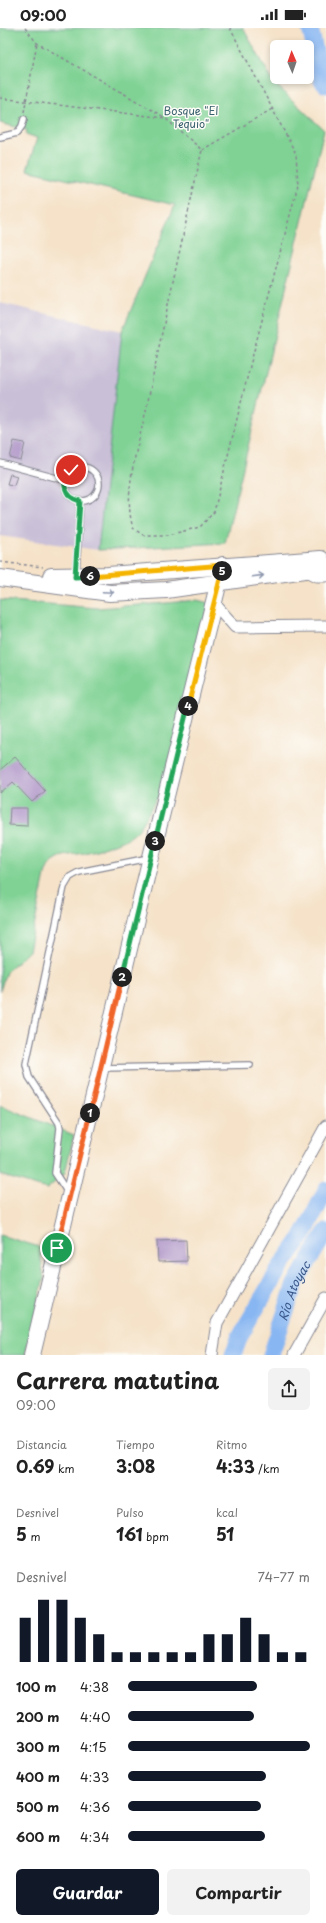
<!DOCTYPE html>
<html lang="es">
<meta charset="utf-8">
<style>
body{margin:0;font-family:"Playpen Sans",sans-serif;background:#f2f2f2;color:#222;height:100vh;display:flex;flex-direction:column;font-size:15px;white-space:nowrap}
*{box-sizing:border-box;margin:0}
p{font-size:13px;color:#767676}
.icon{flex:none;width:22px;height:22px;fill:none;stroke:currentColor;stroke-width:2;stroke-linecap:round;stroke-linejoin:round}
.map{position:relative;height:1327px;overflow:hidden}
.drawer{display:flex;flex-direction:column;background:#fff;flex:1}
.drawer>*{flex:none}
.needle{width:26px;rotate:358deg}
.fabs{position:absolute;left:270px;top:12px;display:grid;gap:8px}
.fabs a{display:grid;place-items:center;width:44px;height:44px;border-radius:6px;background:#fff;box-shadow:0 2px 6px #0003;font-size:20px}
.pin{position:absolute;display:grid;place-items:center;width:34px;height:34px;color:#fff;margin:-17px;border:2px solid #fff;border-radius:50%;box-shadow:0 1px 4px #0007}
.km{position:absolute;width:20px;height:20px;margin:-10px;border-radius:50%;background:#222;color:#fff;font-size:11px;line-height:20px;text-align:center}
.round{display:grid;place-items:center;flex:none;width:42px;height:42px;border-radius:6px;background:#f2f2f2}
.summary{display:flex;align-items:center;justify-content:space-between;height:68px;padding:0 16px}
h1{font-size:22px;font-weight:700;line-height:30px}
.figures{display:grid;grid-template-columns:repeat(3,1fr);gap:6px;height:68px;padding:4px 16px}
.figures div{display:grid;align-content:center}
.figures b{font-size:17px;font-weight:700}
.figures small{font-size:11px;font-weight:400}
.figures p{font-size:11px}
.chart{height:112px;padding:8px 16px}
.chart p{display:flex;justify-content:space-between}
.chart svg{width:100%;height:72px;margin-top:4px;stroke:#111827;stroke-width:6}
.action{display:flex;gap:8px;margin-top:auto;padding:8px 16px}
.action a{flex:1;height:46px;border-radius:6px;background:#111827;color:#fff;font-size:16px;font-weight:700;line-height:46px;text-align:center}
.action a+a{background:#f2f2f2;color:#222}
ul{padding:0 16px;list-style:none;font-size:13px}
li{display:grid;grid-template-columns:64px 48px 1fr;align-items:center;height:30px}
li i{height:10px;border-radius:5px;background:#111827}
.status{display:flex;justify-content:space-between;align-items:center;height:28px;padding:0 20px;background:#fff;direction:ltr}
.status svg{height:11px;fill:currentColor}
.map>svg:first-child{display:block}
</style>
<div class="status"><b>09:00</b><svg viewBox="0 0 49 12"><path d="M0 12V9h3v3zM5 12V6h3v6zM10 12V3h3v9zM15 12V0h3v12zM26 1h20v11H26zM47 4h2v5h-2z"/></svg></div>
<div class="map">
<svg width="326" height="1327" viewBox="0 0 326 1327">
<rect width="100%" height="100%" fill="#fdfcf7"/>
<filter id="ink" filterUnits="userSpaceOnUse"><feTurbulence type="fractalNoise" baseFrequency=".025" numOctaves="2"/><feDisplacementMap in="SourceGraphic" scale="8" xChannelSelector="R" yChannelSelector="G"/><feConvolveMatrix kernelMatrix="1 2 1 2 8 2 1 2 1" color-interpolation-filters="sRGB"/></filter>
<filter id="wash" filterUnits="userSpaceOnUse"><feTurbulence type="fractalNoise" baseFrequency=".012" numOctaves="4" result="noise"/><feDisplacementMap in="SourceGraphic" scale="16" xChannelSelector="R" yChannelSelector="G"/><feGaussianBlur stdDeviation="0.9" result="paint"/><feColorMatrix in="noise" values="0 0 0 0 0 0 0 0 0 0 0 0 0 0 0 0 0 1.4 0 .05"/><feComposite in="paint" operator="in"/></filter>
<g filter="url(#wash)">
<rect width="100%" height="100%" fill="#f5e2c8"/>
<path fill="#c9bfd7" d="M 0,275 L 122,303 L 98,522 L 0,508 Z"/>
<g fill="#80d294" stroke="#4e8079">
<path d="M 0,0 L 243,0 L 274,55 L 324,102 L 225,515 L 98,522 L 122,303 L 175,177 L 27,142 L 37,110 L 26,106 L 27,102 L 0,95 Z"/>
<path d="M 0,572 L 97,580 L 167,575 L 197,572 L 209,575 L 161,766 C 147,780 146,802 126,811 C 113,817 98,822 84,825 C 75,827 62,826 55,832 C 49,835 47,841 45,847 L 29,923 L 6,944 L 0,963 Z"/>
<path d="M 0,1077 L 74,1107 L 65,1145 L 47,1161 L 0,1147 Z"/>
<path d="M 0,1207 L 39,1219 L 44,1250 L 25,1327 L 0,1327 Z"/>
</g>
<g fill="none" stroke-linecap="round" stroke-linejoin="round">
<g stroke="#87b6f2" stroke-width="17">
<path d="M 310,0 L 322,53 L 326,57"/>
<path d="M 233,1327 L 240,1308 L 281,1238 L 304,1206 L 326,1162"/>
<path id="s1" d="M 271,1327 L 295,1256 L 326,1204"/>
</g>
</g>
<g id="blocks">
<g fill="#b29aca">
<path d="M 14,413 L 25,415 L 21,433 L 10,430 Z"/>
<path d="M 10,446 L 17,448 L 14,457 L 7,456 Z"/>
<path d="M 15,729 L 45,763 L 32,774 L 13,754 L 0,765 L 0,742 Z"/>
<path d="M 10,780 L 27,780 L 27,798 L 9,797 Z"/>
<path d="M 186,1212 L 187,1233 L 158,1234 L 157,1213 Z"/>
</g>
</g>
</g>
<g filter="url(#ink)">
<use href="#blocks" fill-opacity="0" stroke="#888893" stroke-width="1"/>
<g fill="none" stroke-linecap="round" stroke-linejoin="round">
<g stroke="#888893" stroke-width="8">
<g id="lane">
<path d="M 0,109 L 17,105 L 22,98 L 24,91"/>
<path d="M 0,435 L 64,452"/>
<circle cx="82" cy="456" r="17"/>
<path d="M 76,547 L 80,473"/>
<path d="M 103,1040 L 250,1037"/>
<path d="M 68,1165 L 55,1145 L 60,1100 L 59,1095 L 29,1049 L 26,1036 L 64,859 L 70,849 L 79,844 L 149,830"/>
</g>
</g>
<g stroke="#888893" stroke-width="13">
<g id="street">
<path d="M 307,543 L 317,548 L 326,548"/>
<path d="M 214,575 L 235,599 L 326,598"/>
<path d="M 212,1327 L 217,1295 L 326,1098"/>
<path d="M 294,1327 L 326,1270"/>
</g>
</g>
<g stroke="#888893" stroke-width="18">
<g id="secondary">
<path d="M 51,548 L 108,547 L 321,531"/>
<path d="M 0,550 L 110,565 L 166,562 L 326,539"/>
<path d="M 32,1327 L 151,829 L 223,537"/>
</g>
</g>
<g stroke="#888893" stroke-width="1.5" stroke-dasharray="3 3" stroke-linecap="butt">
<path d="M 25,0 L 37,15 L 164,89"/>
<path d="M 0,70 L 165,90 L 202,122 C 183,208 164,292 147,378 C 139,415 122,464 133,500 L 143,507 L 168,507 L 200,499 L 214,484 L 252,330 L 298,157 L 296,126 L 230,0"/>
<path d="M 24,84 L 37,15"/>
<path d="M 202,122 L 272,81"/>
<path d="M 0,534 L 43,539"/>
</g>
<use href="#lane" stroke="#fff" stroke-width="5.5"/>
<use href="#street" stroke="#fff" stroke-width="11"/>
<use href="#secondary" stroke="#fff" stroke-width="16"/>
</g>
<defs><path id="oneway-shaft" d="M-6 0H5M1.5-3L5.5 0L1.5 3" fill="none" stroke-width="1.6" stroke-linecap="round" stroke-linejoin="round"/></defs>
<g stroke="#8d97ae">
<use href="#oneway-shaft" transform="translate(258 548) rotate(-7)"/>
<use href="#oneway-shaft" transform="translate(108 564) rotate(3)"/>
</g>
</g>
<g fill="none" stroke-linecap="round" stroke-linejoin="round" filter="url(#ink)">
<g stroke="#fff" stroke-width="8">
<path id="split-1" d="M 57,1220 L 90,1085"/>
</g>
<g stroke="#fff" stroke-width="8">
<path id="split-2" d="M 90,1085 L 122,949"/>
</g>
<g stroke="#fff" stroke-width="8">
<path id="split-3" d="M 122,949 L 155,813"/>
</g>
<g stroke="#fff" stroke-width="8">
<path id="split-4" d="M 155,813 L 188,678"/>
</g>
<g stroke="#fff" stroke-width="8">
<path id="split-5" d="M 188,678 L 222,543"/>
</g>
<g stroke="#fff" stroke-width="8">
<path id="split-6" d="M 90,548 L 224,537 L 222,543"/>
</g>
<g stroke="#fff" stroke-width="8">
<path id="split-7" d="M 71,442 C 60,454 64,469 80,473 L 75,549 L 90,548"/>
</g>
<use href="#split-1" stroke="#f0652b" stroke-width="5"/>
<use href="#split-2" stroke="#f0652b" stroke-width="5"/>
<use href="#split-3" stroke="#22a559" stroke-width="5"/>
<use href="#split-4" stroke="#22a559" stroke-width="5"/>
<use href="#split-5" stroke="#f5b400" stroke-width="5"/>
<use href="#split-6" stroke="#f5b400" stroke-width="5"/>
<use href="#split-7" stroke="#22a559" stroke-width="5"/>
</g>
<g text-anchor="middle" stroke-width="3" stroke-linejoin="round" paint-order="stroke">
<g font-size="11" fill="#39606e" stroke="#fdfcf7">
<text x="191" y="87">Bosque "El<tspan x="191" dy="13">Tequio"</tspan></text>
</g>
<g font-size="12" font-style="italic" fill="#3b588a" stroke="#fdfcf7">
<text dy="4" stroke="none"><textPath href="#s1" startOffset="68">Río Atoyac</textPath></text>
</g>
</g>
</svg>
<div class="fabs">
<a><svg class="needle" viewBox="-14 -14 28 28"><path d="M0-13l5 13h-10z" fill="#e53935"/><path d="M0 13l5-13h-10z" fill="#767676"/></svg></a>
</div>
<div class="pin" style="left:57px;top:1220px;background:#1e9e55"><svg class="icon" aria-label="arrive" viewBox="0 0 24 24"><path d="M6 21V4h12l-3 4 3 4H6"/></svg></div>
<div class="pin" style="left:71px;top:442px;background:#d93025"><svg class="icon" aria-label="check" viewBox="0 0 24 24"><path d="M5 12l5 5 9-10"/></svg></div>
<b class="km" style="left:90px;top:1085px">1</b>
<b class="km" style="left:122px;top:949px">2</b>
<b class="km" style="left:155px;top:813px">3</b>
<b class="km" style="left:188px;top:678px">4</b>
<b class="km" style="left:222px;top:543px">5</b>
<b class="km" style="left:90px;top:548px">6</b>
</div>
<section class="drawer">
<div class="summary"><div><h1>Carrera matutina</h1><p>09:00</p></div><a class="round"><svg class="icon" aria-label="share" viewBox="0 0 24 24"><path d="M12 15V3M7 8l5-5 5 5M5 13v7h14v-7"/></svg></a></div>
<div class="figures">
<div><p>Distancia</p><b>0.69<small> km</small></b></div>
<div><p>Tiempo</p><b>3:08</b></div>
<div><p>Ritmo</p><b>4:33<small> /km</small></b></div>
</div>
<div class="figures">
<div><p>Desnivel</p><b>5<small> m</small></b></div>
<div><p>Pulso</p><b>161<small> bpm</small></b></div>
<div><p>kcal</p><b>51</b></div>
</div>
<div class="chart"><p><span>Desnivel</span>74–77 m</p>
<svg viewBox="0 0 160 44" preserveAspectRatio="none"><path d="M5 44V17M15 44V6M25 44V6M35 44V17M45 44V27M55 44V38M65 44V38M75 44V38M85 44V38M95 44V38M105 44V27M115 44V27M125 44V17M135 44V27M145 44V38M155 44V38"/></svg>
</div>
<ul>
<li><b>100 m</b>4:38<i style="width:71%"></i></li>
<li><b>200 m</b>4:40<i style="width:69%"></i></li>
<li><b>300 m</b>4:15<i style="width:100%"></i></li>
<li><b>400 m</b>4:33<i style="width:76%"></i></li>
<li><b>500 m</b>4:36<i style="width:73%"></i></li>
<li><b>600 m</b>4:34<i style="width:75%"></i></li>
</ul>
<div class="action"><a>Guardar</a><a>Compartir</a></div>
</section>
